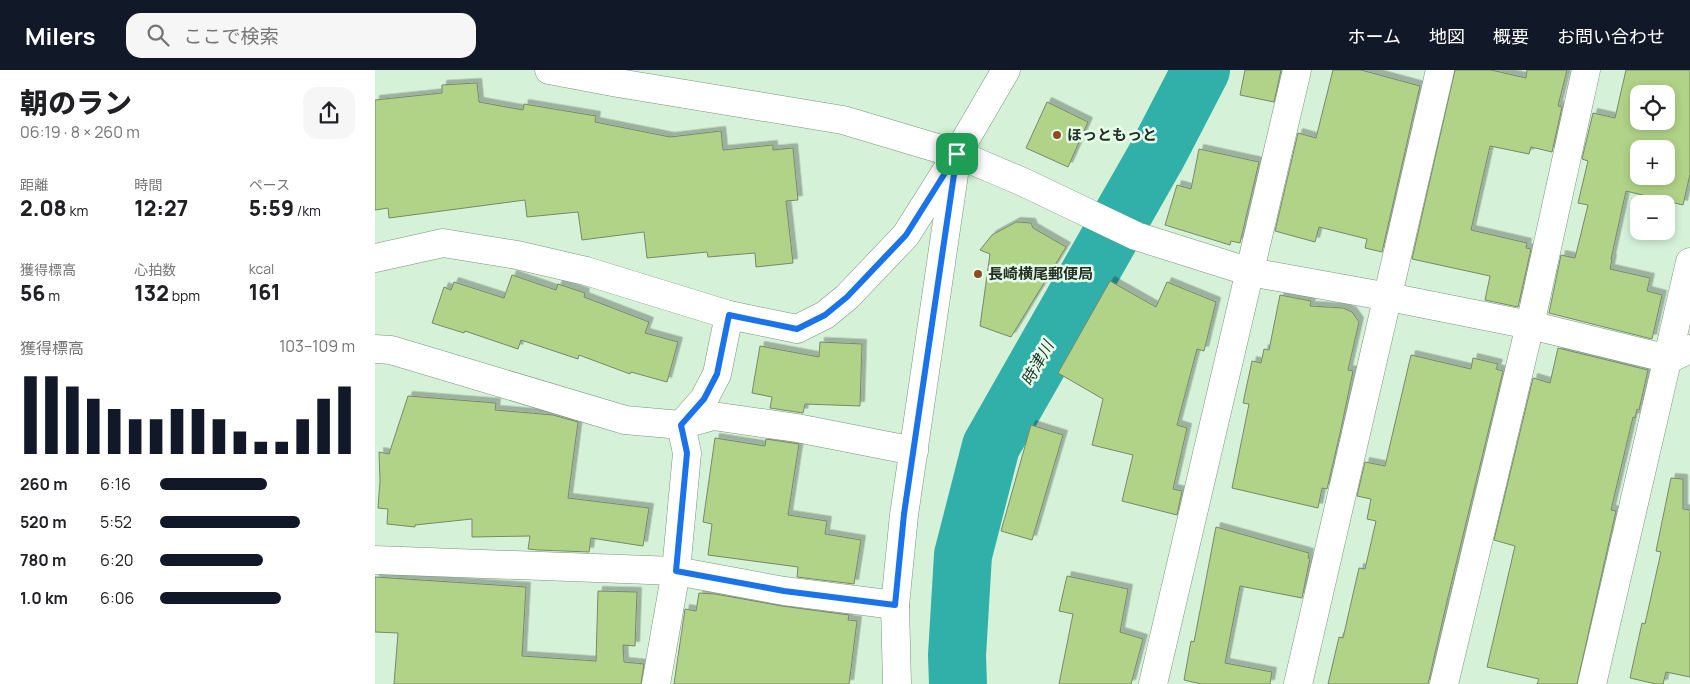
<!DOCTYPE html>
<html lang="ja">
<meta charset="utf-8">
<style>
body{margin:0;font-family:Manrope,"Noto Sans JP",sans-serif;background:#f6f6f6;color:#202124;height:100vh;display:flex;flex-direction:column;font-size:19px;white-space:nowrap}
*{box-sizing:border-box;margin:0}
p{font-size:16px;color:#757577}
.icon{flex:none;width:28px;height:28px;fill:none;stroke:currentColor;stroke-width:2;stroke-linecap:round;stroke-linejoin:round}
.map{position:relative;flex:1;overflow:hidden}
.sheet{display:flex;flex-direction:column;background:#fff;width:375px}
.sheet>*{flex:none}
.controls{position:absolute;left:1255px;top:15px;display:grid;gap:10px}
.controls a{display:grid;place-items:center;width:45px;height:45px;border-radius:10px;background:#fff;box-shadow:0 2px 8px #0003;font-size:25px}
.pin{position:absolute;display:grid;place-items:center;width:42px;height:42px;color:#fff;margin:-21px;border-radius:10px;box-shadow:0 2px 8px #0006}
.round{display:grid;place-items:center;flex:none;width:52px;height:52px;border-radius:15px;background:#f6f6f6}
.headline{display:flex;align-items:center;justify-content:space-between;height:85px;padding:0 20px}
h1{font-size:28px;font-weight:800;line-height:38px}
.metrics{display:grid;grid-template-columns:repeat(3,1fr);gap:8px;height:85px;padding:5px 20px}
.metrics div{display:grid;align-content:center}
.metrics b{font-size:21px;font-weight:800}
.metrics small{font-size:14px;font-weight:400}
.metrics p{font-size:14px}
.chart{height:140px;padding:10px 20px}
.chart p{display:flex;justify-content:space-between}
.chart svg{width:100%;height:90px;margin-top:5px;stroke:#111827;stroke-width:6}
ul{padding:0 20px;list-style:none;font-size:16px}
li{display:grid;grid-template-columns:80px 60px 1fr;align-items:center;height:38px}
li i{height:12px;border-radius:6px;background:#111827}
header{display:flex;align-items:center;gap:30px;box-sizing:border-box;height:70px;padding:0 25px;background:#111827;color:#fff}
header strong{font-size:24px}
nav{display:flex;gap:28px;margin-inline-start:auto;font-size:18px}
.search{width:350px;height:45px;background:#f6f6f6;display:flex;align-items:center;gap:12px;box-sizing:border-box;padding:0 18px;border-radius:15px;color:#757577;font-size:19px}
main{display:flex;flex:1;min-height:0}
.map>svg:first-child{display:block}
</style>
<header>
<strong>Milers</strong>
<div class="search"><svg class="icon" aria-label="search" viewBox="0 0 24 24"><circle cx="10" cy="10" r="6"/><path d="M15 15l6 6"/></svg>ここで検索</div>
<nav><a>ホーム</a><a>地図</a><a>概要</a><a>お問い合わせ</a></nav>
</header>
<main>
<section class="sheet">
<div class="headline"><div><h1>朝のラン</h1><p>06:19 · 8 × 260 m</p></div><a class="round"><svg class="icon" aria-label="share" viewBox="0 0 24 24"><path d="M12 15V3M7 8l5-5 5 5M5 13v7h14v-7"/></svg></a></div>
<div class="metrics">
<div><p>距離</p><b>2.08<small> km</small></b></div>
<div><p>時間</p><b>12:27</b></div>
<div><p>ペース</p><b>5:59<small> /km</small></b></div>
</div>
<div class="metrics">
<div><p>獲得標高</p><b>56<small> m</small></b></div>
<div><p>心拍数</p><b>132<small> bpm</small></b></div>
<div><p>kcal</p><b>161</b></div>
</div>
<div class="chart"><p><span>獲得標高</span>103–109 m</p>
<svg viewBox="0 0 160 44" preserveAspectRatio="none"><path d="M5 44V6M15 44V6M25 44V11M35 44V17M45 44V22M55 44V27M65 44V27M75 44V22M85 44V22M95 44V27M105 44V33M115 44V38M125 44V38M135 44V27M145 44V17M155 44V11"/></svg>
</div>
<ul>
<li><b>260 m</b>6:16<i style="width:55%"></i></li>
<li><b>520 m</b>5:52<i style="width:72%"></i></li>
<li><b>780 m</b>6:20<i style="width:53%"></i></li>
<li><b>1.0 km</b>6:06<i style="width:62%"></i></li>
</ul>
</section>
<div class="map">
<svg width="1315" height="614" viewBox="0 0 1315 614">
<defs>
<filter id="shadow"><feDropShadow dx="4.5" dy="-4.5" stdDeviation="0" flood-color="#0004"/></filter>
</defs>
<rect width="100%" height="100%" fill="#d5f2d8"/>
<g fill="none" stroke-linecap="round" stroke-linejoin="round">
<path stroke="#30b0a9" stroke-width="58" d="M 583,614 L 582,585 L 588,485 L 616,376 L 783,83 L 826,0"/>
</g>
<g fill="#b0d387" stroke="#79876a" fill-rule="evenodd" filter="url(#shadow)">
<path d="M 870,0 L 906,0 L 899,32 L 865,25 Z"/>
<path d="M 958,0 L 986,0 L 1045,16 L 1007,182 L 990,178 L 992,169 L 944,157 L 940,172 L 900,161 L 923,63 L 941,68 Z"/>
<path d="M 1080,0 L 1116,0 L 1151,8 L 1152,0 L 1192,0 L 1183,36 L 1187,37 L 1177,82 L 1156,77 L 1154,84 L 1115,76 L 1096,160 L 1152,173 L 1151,178 L 1156,179 L 1143,237 L 1110,230 L 1115,206 L 1037,189 Z"/>
<path d="M 1251,0 L 1315,0 L 1315,104 L 1308,135 L 1251,121 L 1236,189 L 1237,189 L 1235,199 L 1275,208 L 1272,221 L 1287,225 L 1277,269 L 1174,243 L 1186,185 L 1200,188 L 1213,135 L 1203,133 L 1213,91 L 1207,89 L 1218,43 L 1240,48 ZM 1264,24 L 1291,24 L 1291,51 L 1264,51 ZM 1264,79 L 1291,79 L 1291,106 L 1264,106 Z"/>
<path d="M 102,13 L 104,32 L 148,40 L 149,34 L 221,46 L 220,52 L 295,67 L 346,61 L 348,80 L 398,75 L 398,80 L 418,78 L 423,130 L 411,131 L 418,193 L 381,197 L 380,183 L 333,187 L 332,182 L 272,188 L 269,162 L 207,170 L 203,142 L 152,147 L 150,130 L 14,148 L 13,138 L 0,140 L 0,30 L 67,23 L 67,15 Z"/>
<path d="M 672,32 L 713,52 L 693,97 L 651,78 Z"/>
<path d="M 824,79 L 884,92 L 865,173 L 856,171 L 855,175 L 790,155 L 802,115 L 816,119 Z"/>
<path d="M 641,152 L 656,153 L 658,158 L 691,177 L 636,267 L 605,256 L 615,184 L 605,180 L 617,165 Z"/>
<path d="M 137,205 L 181,220 L 183,214 L 210,223 L 209,227 L 274,252 L 270,263 L 303,272 L 292,312 L 256,302 L 255,304 L 204,285 L 203,289 L 146,270 L 143,279 L 90,261 L 89,263 L 57,253 L 69,217 L 76,220 L 79,212 L 129,228 Z"/>
<path d="M 735,211 L 781,237 L 792,212 L 841,232 L 829,281 L 822,279 L 802,355 L 812,358 L 798,419 L 807,421 L 802,445 L 747,431 L 758,385 L 717,375 L 728,329 L 683,303 Z"/>
<path d="M 905,225 L 936,231 L 935,236 L 968,238 L 977,242 L 984,252 L 973,300 L 978,301 L 966,359 L 952,419 L 947,418 L 943,438 L 857,418 L 874,334 L 868,333 L 877,291 L 886,293 L 889,279 L 894,280 Z"/>
<path d="M 445,272 L 487,274 L 485,336 L 430,334 L 428,343 L 395,338 L 397,327 L 377,323 L 385,276 L 444,287 Z"/>
<path d="M 1183,278 L 1273,300 L 1264,340 L 1262,339 L 1260,348 L 1258,347 L 1236,440 L 1241,441 L 1202,614 L 1162,614 L 1164,609 L 1112,597 L 1140,476 L 1119,470 L 1158,308 L 1175,313 Z"/>
<path d="M 1036,285 L 1096,299 L 1098,288 L 1123,294 L 1121,299 L 1128,301 L 1073,527 L 1053,614 L 953,614 L 964,567 L 968,568 L 984,498 L 990,499 L 1001,451 L 992,449 L 996,429 L 982,426 L 990,392 L 1010,396 Z"/>
<path d="M 33,326 L 121,333 L 120,340 L 178,345 L 203,352 L 193,428 L 274,438 L 268,476 L 216,468 L 214,482 L 163,480 L 153,479 L 155,466 L 97,467 L 97,449 L 40,455 L 40,457 L 12,454 L 13,439 L 3,438 L 5,411 L 4,382 L 14,384 Z"/>
<path d="M 656,355 L 688,365 L 657,470 L 626,461 Z"/>
<path d="M 340,368 L 390,376 L 391,369 L 424,374 L 413,445 L 452,451 L 450,464 L 486,470 L 479,514 L 422,507 L 423,497 L 333,485 L 337,454 L 328,452 Z"/>
<path d="M 1296,408 L 1308,409 L 1308,439 L 1315,440 L 1315,607 L 1291,602 L 1288,614 L 1281,614 L 1255,608 L 1267,553 L 1270,554 L 1286,482 L 1281,481 Z"/>
<path d="M 841,457 L 934,483 L 933,488 L 935,488 L 927,528 L 865,516 L 850,593 L 897,602 L 895,614 L 826,614 L 809,610 L 816,571 L 819,572 Z"/>
<path d="M 692,506 L 753,519 L 745,562 L 768,569 L 756,614 L 684,614 L 698,544 L 684,541 Z"/>
<path d="M 0,507 L 151,517 L 147,586 L 221,591 L 223,521 L 262,522 L 260,576 L 248,575 L 249,592 L 269,594 L 266,614 L 19,614 L 23,563 L 0,562 Z"/>
<path d="M 324,523 L 340,524 L 407,536 L 474,545 L 473,550 L 482,551 L 474,614 L 299,614 L 310,539 L 321,541 Z"/>
</g>
<g fill="none" stroke-linecap="round" stroke-linejoin="round">
<g stroke="#79947d" stroke-width="29">
<g id="minor">
<path d="M 0,188 L 68,173 L 142,185 L 211,201 L 354,245 L 422,259 L 450,245 L 472,227 L 531,165 L 582,84 L 648,112 L 761,166 L 875,202 L 1014,227 L 1155,255 L 1294,289 L 1315,279"/>
<path d="M 0,279 L 16,280 L 250,350 L 306,355 L 338,346 L 422,358 L 539,381"/>
<path d="M 0,490 L 301,501 L 409,521 L 520,535"/>
<path d="M 281,614 L 301,501 L 312,383 L 306,355 L 329,329 L 342,304 L 354,245"/>
<path d="M 778,614 L 922,0"/>
<path d="M 923,614 L 1065,0"/>
<path d="M 1069,614 L 1155,255 L 1211,0"/>
<path d="M 1217,614 L 1315,192"/>
</g>
</g>
<g stroke="#79947d" stroke-width="29">
<g id="tertiary">
<path d="M 174,0 L 243,13 L 468,50 L 582,84"/>
<path d="M 522,614 L 520,535 L 529,445 L 582,84 L 631,0"/>
</g>
</g>
<use href="#minor" stroke="#fff" stroke-width="28"/>
<use href="#tertiary" stroke="#fff" stroke-width="28"/>
</g>
<g fill="none" stroke-linecap="round" stroke-linejoin="round">
<g stroke="#fff" stroke-width="10">
<path id="route" d="M 582,84 L 529,444 L 520,535 L 409,521 L 301,501 L 312,383 L 306,355 L 329,329 L 342,304 L 354,245 L 422,259 L 450,245 L 472,227 L 531,165 Z"/>
</g>
<use href="#route" stroke="#1a73e8" stroke-width="6"/>
</g>
<g fill="#904b23" stroke="#e6fee9" stroke-width="2">
<circle cx="682" cy="65" r="5"/>
<circle cx="603" cy="204" r="5"/>
</g>
<g text-anchor="middle" stroke-width="5" stroke-linejoin="round" paint-order="stroke">
<g font-size="15" font-weight="bold" fill="#232e24" stroke="#e6fee9" text-anchor="start">
<text x="692" y="70">ほっともっと</text>
<text x="613" y="209">長崎横尾郵便局</text>
</g>
<g font-size="16" font-style="italic" fill="#1b302f" stroke="#e6fee9">
<text transform="translate(662 293) rotate(-61)" y="6">時津川</text>
</g>
</g>
</svg>
<div class="controls">
<a><svg class="icon" aria-label="locate" viewBox="0 0 24 24"><circle cx="12" cy="12" r="6"/><path d="M12 2v4M12 18v4M2 12h4M18 12h4"/></svg></a>
<a>+</a>
<a>−</a>
</div>
<div class="pin" style="left:582px;top:84px;background:#1e9e55"><svg class="icon" aria-label="arrive" viewBox="0 0 24 24"><path d="M6 21V4h12l-3 4 3 4H6"/></svg></div>
</div>
</main>
